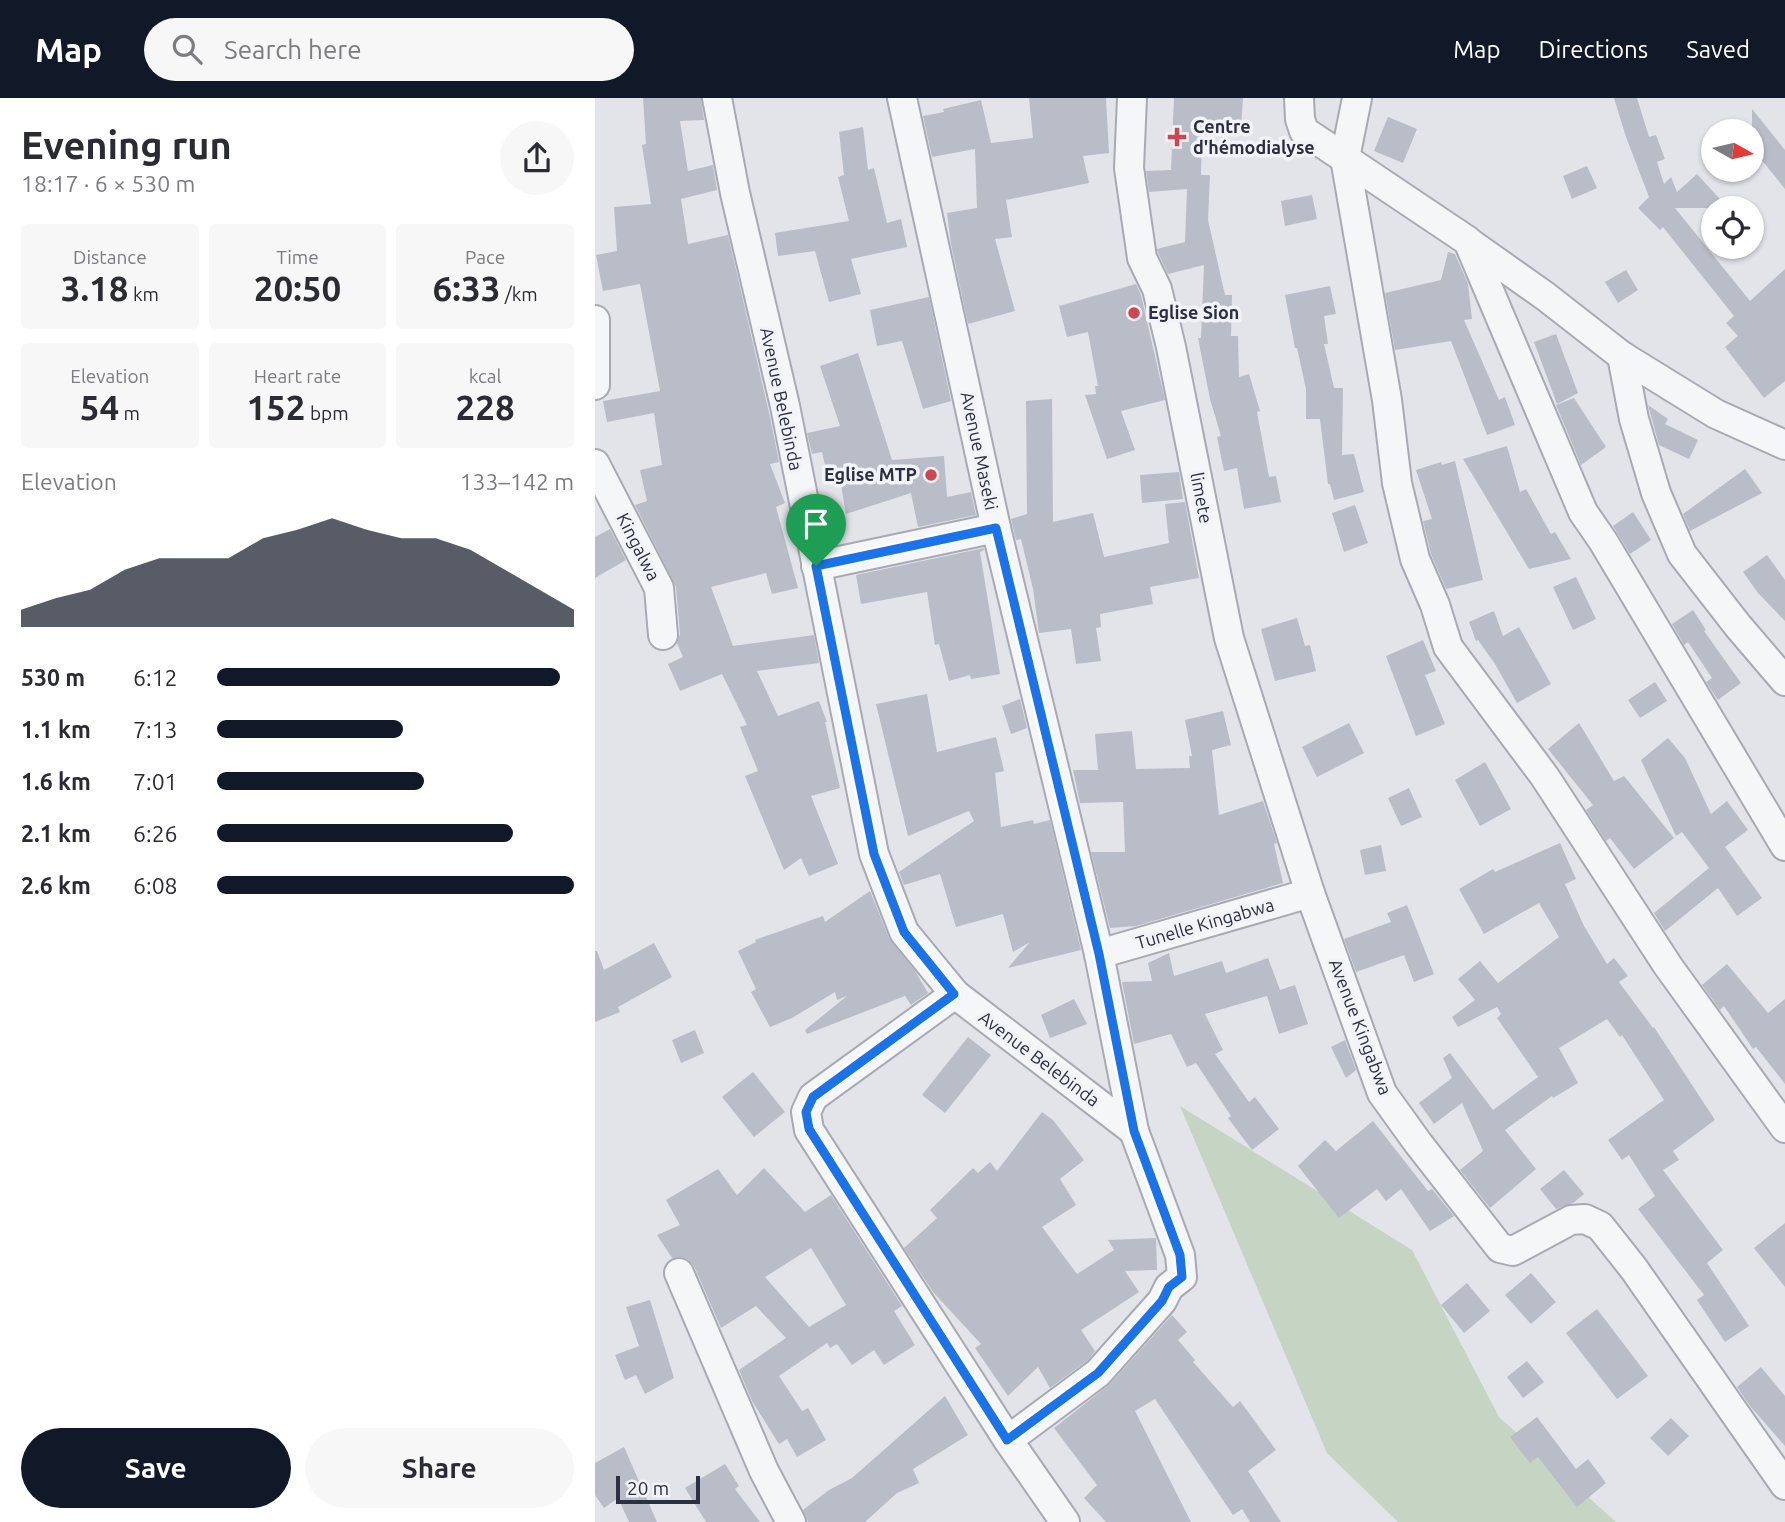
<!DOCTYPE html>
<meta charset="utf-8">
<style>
body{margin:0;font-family:Ubuntu,sans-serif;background:#f7f7f7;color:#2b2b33;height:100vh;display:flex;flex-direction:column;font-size:26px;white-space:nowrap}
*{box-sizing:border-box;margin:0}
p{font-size:23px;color:#7c7c81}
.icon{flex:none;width:38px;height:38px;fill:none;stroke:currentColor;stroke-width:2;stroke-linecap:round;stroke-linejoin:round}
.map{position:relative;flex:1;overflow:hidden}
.side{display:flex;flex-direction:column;background:#fff;width:595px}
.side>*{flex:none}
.needle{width:46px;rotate:98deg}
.fabs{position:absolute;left:1106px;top:21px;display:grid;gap:14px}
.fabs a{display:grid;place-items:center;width:63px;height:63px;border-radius:50%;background:#fff;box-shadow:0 2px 5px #0004;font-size:35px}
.scale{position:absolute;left:21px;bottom:18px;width:84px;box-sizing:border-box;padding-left:7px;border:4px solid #2a3042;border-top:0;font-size:19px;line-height:24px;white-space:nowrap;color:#2a3042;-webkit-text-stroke:5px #f2f3f8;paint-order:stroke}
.pin{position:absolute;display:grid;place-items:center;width:60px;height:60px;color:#fff;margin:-72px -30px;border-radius:50% 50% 50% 0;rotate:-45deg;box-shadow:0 0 7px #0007}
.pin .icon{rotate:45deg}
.round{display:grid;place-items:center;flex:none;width:74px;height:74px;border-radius:37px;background:#f7f7f7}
.headline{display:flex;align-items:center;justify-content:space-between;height:119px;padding:0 21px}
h1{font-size:38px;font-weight:700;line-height:52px}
.figures{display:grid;grid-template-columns:repeat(3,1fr);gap:10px;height:119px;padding:7px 21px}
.figures div{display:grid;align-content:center;border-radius:7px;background:#f7f7f7;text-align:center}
.figures b{font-size:35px;font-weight:700}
.figures small{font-size:19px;font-weight:400}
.figures p{font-size:19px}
.chart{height:196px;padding:14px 21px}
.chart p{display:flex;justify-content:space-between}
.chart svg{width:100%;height:126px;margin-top:7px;fill:#111827;opacity:.7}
.primary-button{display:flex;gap:14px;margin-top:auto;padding:14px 21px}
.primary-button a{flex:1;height:80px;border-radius:42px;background:#111827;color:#fff;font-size:28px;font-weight:700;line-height:80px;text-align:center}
.primary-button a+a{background:#f7f7f7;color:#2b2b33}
ul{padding:0 21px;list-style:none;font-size:23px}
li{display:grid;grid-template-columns:112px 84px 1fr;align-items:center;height:52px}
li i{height:18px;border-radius:9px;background:#111827}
header{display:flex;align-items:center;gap:42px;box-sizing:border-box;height:98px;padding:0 35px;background:#111827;color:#fff}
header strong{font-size:33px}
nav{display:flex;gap:38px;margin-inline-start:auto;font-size:24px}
.search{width:490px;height:63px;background:#f7f7f7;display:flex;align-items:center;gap:18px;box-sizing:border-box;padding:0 24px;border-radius:38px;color:#7c7c81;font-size:26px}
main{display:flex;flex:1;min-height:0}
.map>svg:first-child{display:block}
</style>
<header>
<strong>Map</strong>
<div class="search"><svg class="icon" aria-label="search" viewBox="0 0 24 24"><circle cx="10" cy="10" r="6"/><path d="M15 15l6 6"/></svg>Search here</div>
<nav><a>Map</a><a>Directions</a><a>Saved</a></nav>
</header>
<main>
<section class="side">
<div class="headline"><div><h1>Evening run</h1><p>18:17 · 6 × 530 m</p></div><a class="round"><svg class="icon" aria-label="share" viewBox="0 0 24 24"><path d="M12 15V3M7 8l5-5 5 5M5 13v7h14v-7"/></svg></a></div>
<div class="figures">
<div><p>Distance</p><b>3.18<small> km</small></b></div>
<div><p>Time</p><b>20:50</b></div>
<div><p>Pace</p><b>6:33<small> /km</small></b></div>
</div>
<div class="figures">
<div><p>Elevation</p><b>54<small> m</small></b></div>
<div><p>Heart rate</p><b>152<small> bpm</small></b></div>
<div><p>kcal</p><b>228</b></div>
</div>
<div class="chart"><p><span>Elevation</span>133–142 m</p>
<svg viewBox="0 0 160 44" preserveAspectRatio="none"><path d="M0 44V38L10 34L20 31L30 24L40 20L50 20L60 20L70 13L80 10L90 6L100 10L110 13L120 13L130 17L140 24L150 31L160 38V44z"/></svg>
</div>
<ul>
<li><b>530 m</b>6:12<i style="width:96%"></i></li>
<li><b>1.1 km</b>7:13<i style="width:52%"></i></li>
<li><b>1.6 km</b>7:01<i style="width:58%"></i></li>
<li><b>2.1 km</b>6:26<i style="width:83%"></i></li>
<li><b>2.6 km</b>6:08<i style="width:100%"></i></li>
</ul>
<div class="primary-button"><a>Save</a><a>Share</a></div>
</section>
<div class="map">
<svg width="1190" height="1424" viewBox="0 0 1190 1424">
<rect width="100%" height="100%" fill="#e2e4ea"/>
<path fill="#c6d4c3" d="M 585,1008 L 817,1152 L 904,1319 L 1021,1424 L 803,1424 L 732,1355 Z"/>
<g fill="#b9bdc7" fill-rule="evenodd">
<path d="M 48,0 L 106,0 L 109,22 L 85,23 L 93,73 L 118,67 L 122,92 L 86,101 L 93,146 L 133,137 L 175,319 L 184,364 L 175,366 L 190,405 L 181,409 L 203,490 L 177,496 L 171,475 L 116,489 L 138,548 L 219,537 L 224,565 L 162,573 L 183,618 L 224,603 L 232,624 L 230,624 L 245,690 L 216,698 L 243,766 L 214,778 L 206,760 L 189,772 L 150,678 L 163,673 L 145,629 L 152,627 L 127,576 L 85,593 L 73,566 L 88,559 L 82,545 L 85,536 L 81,489 L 40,407 L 52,403 L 45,372 L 67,367 L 59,315 L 12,324 L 8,303 L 65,293 L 45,186 L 8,193 L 1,157 L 22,153 L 19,109 L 56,106 L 47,47 L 51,46 Z"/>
<path d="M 434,0 L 511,0 L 514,55 L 488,58 L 494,85 L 411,102 L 417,139 L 400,141 L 420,213 L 373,226 L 356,146 L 352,115 L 382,110 L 380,51 L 337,59 L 328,18 L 349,14 L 348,11 L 386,2 L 396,45 L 438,40 Z"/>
<path d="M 579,0 L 648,0 L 646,29 L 619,27 L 619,33 L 607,32 L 606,77 L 615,77 L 613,122 L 630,197 L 637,197 L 636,238 L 643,238 L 644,279 L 654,276 L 665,313 L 662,314 L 674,379 L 681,378 L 686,404 L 649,411 L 642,370 L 629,373 L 622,339 L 626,338 L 615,301 L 603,240 L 606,240 L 609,167 L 573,176 L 563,155 L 562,151 L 590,144 L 592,91 L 554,94 L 551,73 L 576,72 Z"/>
<path d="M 1019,0 L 1042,0 L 1054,39 L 1061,37 L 1070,61 L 1062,64 L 1069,86 L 1076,79 L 1082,94 L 1102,76 L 1133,110 L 1080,110 L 1155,203 L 1190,171 L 1190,283 L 1169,300 L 1130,249 L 1143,238 L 1131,225 L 1139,218 L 1068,129 L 1065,132 L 1043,110 L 1054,99 L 1031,39 Z"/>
<path d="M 1157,11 L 1190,52 L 1190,91 L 1157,50 Z"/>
<path d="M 793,19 L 822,31 L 808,65 L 779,53 Z"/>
<path d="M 268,29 L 273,72 L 279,70 L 292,125 L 306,121 L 312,149 L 256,161 L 266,196 L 234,204 L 220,153 L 183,158 L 180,135 L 254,123 L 243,79 L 249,77 L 244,34 Z"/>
<path d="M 992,68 L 1002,90 L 977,101 L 968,78 Z"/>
<path d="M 717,97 L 722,121 L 690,128 L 686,103 Z"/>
<path d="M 853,154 L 860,156 L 873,186 L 877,221 L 869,222 L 904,302 L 910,299 L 920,327 L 892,337 L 856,243 L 800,252 L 790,195 L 846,182 Z"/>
<path d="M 1031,172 L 1043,192 L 1023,205 L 1010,184 Z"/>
<path d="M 541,186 L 546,197 L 570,302 L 526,313 L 540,352 L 512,361 L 490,297 L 501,296 L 500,288 L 503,288 L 493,234 L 472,239 L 464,208 Z"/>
<path d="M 735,188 L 741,216 L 729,218 L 733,246 L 729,246 L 739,290 L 748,290 L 747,357 L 759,356 L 769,394 L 739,402 L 735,386 L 733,386 L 725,321 L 711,321 L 711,291 L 702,250 L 700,250 L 690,197 Z"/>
<path d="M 334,199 L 356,303 L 328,311 L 307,243 L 282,248 L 275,212 Z"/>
<path d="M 961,236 L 983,295 L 962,306 L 939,244 Z"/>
<path d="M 263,255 L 297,362 L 349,358 L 352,399 L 376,394 L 381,417 L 323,429 L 316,395 L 251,416 L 243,370 L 231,372 L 227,354 L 217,356 L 212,335 L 245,328 L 225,268 Z"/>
<path d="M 979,300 L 1011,349 L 986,367 L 961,307 Z"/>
<path d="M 457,301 L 458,424 L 498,415 L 509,459 L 574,445 L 570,406 L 590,404 L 604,480 L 555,489 L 558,506 L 505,516 L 506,529 L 501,530 L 506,563 L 481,566 L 476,531 L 444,535 L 438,491 L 426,441 L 421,442 L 416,421 L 432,416 L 431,303 Z"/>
<path d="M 1053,307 L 1073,321 L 1070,326 L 1103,342 L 1094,361 L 1064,347 Z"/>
<path d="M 912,348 L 925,394 L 931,391 L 956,436 L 960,434 L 976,461 L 934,471 L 868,361 Z"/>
<path d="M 860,363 L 888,482 L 851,491 L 836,456 L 828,423 L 837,421 L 821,372 L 846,364 L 847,367 Z"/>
<path d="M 1150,371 L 1167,395 L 1095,433 L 1088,416 Z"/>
<path d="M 584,374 L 588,401 L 547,405 L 545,377 Z"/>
<path d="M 760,407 L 773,445 L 749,454 L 737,415 Z"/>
<path d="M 1038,414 L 1056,442 L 1035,456 L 1018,428 Z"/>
<path d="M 15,431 L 31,462 L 0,480 L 0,439 Z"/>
<path d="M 389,450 L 389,452 L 385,454 L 405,576 L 376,581 L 375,577 L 354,583 L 344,546 L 340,547 L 332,494 L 266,506 L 261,477 Z"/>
<path d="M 1172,457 L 1190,482 L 1190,523 L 1163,495 L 1148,474 Z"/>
<path d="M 981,479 L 1001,521 L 978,532 L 958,489 Z"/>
<path d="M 1098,512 L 1111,532 L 1109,533 L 1146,585 L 1123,602 L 1111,584 L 1117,580 L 1093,544 L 1089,547 L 1077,526 Z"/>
<path d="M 899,513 L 908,538 L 924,529 L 956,586 L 922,605 L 900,566 L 883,542 L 881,543 L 874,524 Z"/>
<path d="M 702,520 L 710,548 L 715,547 L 721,573 L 680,583 L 666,531 Z"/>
<path d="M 828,542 L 841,573 L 830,577 L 850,626 L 821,638 L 791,558 Z"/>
<path d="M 1060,584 L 1072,603 L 1045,620 L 1033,602 Z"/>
<path d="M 332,596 L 342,654 L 401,639 L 409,673 L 400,675 L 406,729 L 438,722 L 439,726 L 455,722 L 486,852 L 413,870 L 435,844 L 418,854 L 408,816 L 361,829 L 345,776 L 309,787 L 304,774 L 379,723 L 374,713 L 313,738 L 281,606 Z"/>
<path d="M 425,601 L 432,630 L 416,636 L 407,608 Z"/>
<path d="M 628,613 L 636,647 L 617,652 L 624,717 L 668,703 L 682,745 L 679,746 L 688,785 L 541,828 L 515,830 L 496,754 L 530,754 L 528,704 L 485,705 L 478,672 L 503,672 L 500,636 L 537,633 L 541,671 L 595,670 L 594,658 L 597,658 L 590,622 Z"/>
<path d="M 754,625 L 769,655 L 722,679 L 707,649 Z"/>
<path d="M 984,625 L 1019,683 L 1029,678 L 1079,740 L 1039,771 L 1015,740 L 1011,743 L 991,712 L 998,707 L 953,651 Z"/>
<path d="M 1073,640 L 1090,660 L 1116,716 L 1132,703 L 1153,732 L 1130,749 L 1167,800 L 1142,818 L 1123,790 L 1070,833 L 1059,815 L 1114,770 L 1087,734 L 1081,738 L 1046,662 Z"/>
<path d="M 890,664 L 916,711 L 885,728 L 860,682 Z"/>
<path d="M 814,690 L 827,719 L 806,728 L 793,700 Z"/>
<path d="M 965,745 L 981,781 L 970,786 L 989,828 L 1012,866 L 1019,860 L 1033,878 L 1024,884 L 1058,930 L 1059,929 L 1120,1022 L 1078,1053 L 1084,1062 L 1068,1072 L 1128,1152 L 1112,1165 L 1154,1228 L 1130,1244 L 1102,1202 L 1109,1197 L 1043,1111 L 1060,1098 L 1034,1057 L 1027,1062 L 1013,1042 L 1069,1002 L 1027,937 L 1025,939 L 1012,921 L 964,950 L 983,985 L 958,1000 L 957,998 L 910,1032 L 941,1071 L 895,1110 L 865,1072 L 888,1053 L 867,1005 L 839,1026 L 824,1005 L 857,980 L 848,960 L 855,955 L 898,1012 L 943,979 L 902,920 L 906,916 L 902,909 L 863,929 L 857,919 L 880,902 L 863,881 L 885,863 L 903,885 L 964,839 L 944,805 L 889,836 L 864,791 L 898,771 L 900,774 Z"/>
<path d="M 786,747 L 791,773 L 770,777 L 765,752 Z"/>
<path d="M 275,793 L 294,840 L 320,873 L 333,895 L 316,907 L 310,898 L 212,936 L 210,932 L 252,898 L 242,902 L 240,894 L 197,920 L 175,929 L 156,894 L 161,891 L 143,853 L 161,844 L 160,842 L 228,818 L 230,824 Z"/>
<path d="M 812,807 L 839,876 L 819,884 L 809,857 L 761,874 L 749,841 L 796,824 L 792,815 Z"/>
<path d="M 59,845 L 77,879 L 23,909 L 25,914 L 0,924 L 0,853 L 2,853 L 9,872 Z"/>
<path d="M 574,855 L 579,878 L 627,863 L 631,875 L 673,860 L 685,892 L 700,887 L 713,926 L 684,936 L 672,898 L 610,916 L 628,952 L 620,956 L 654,1004 L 660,999 L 684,1031 L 657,1052 L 633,1020 L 636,1018 L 601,965 L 592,969 L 576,936 L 539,946 L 527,884 L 557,883 L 553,865 Z"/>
<path d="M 1132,866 L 1173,915 L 1190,901 L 1190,986 L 1161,949 L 1158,951 L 1129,908 L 1125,912 L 1107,887 Z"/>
<path d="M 479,901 L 492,926 L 455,940 L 446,917 Z"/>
<path d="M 100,932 L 109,955 L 86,965 L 77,942 Z"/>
<path d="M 373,939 L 396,957 L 350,1015 L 327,997 Z"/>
<path d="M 750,942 L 761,972 L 751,980 L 736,949 Z"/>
<path d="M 158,974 L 190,1014 L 159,1039 L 127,999 Z"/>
<path d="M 447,1014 L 458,1022 L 489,1062 L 465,1081 L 481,1107 L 447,1129 L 482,1176 L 519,1152 L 513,1142 L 561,1140 L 562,1172 L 530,1173 L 544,1194 L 486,1232 L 500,1253 L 492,1263 L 455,1290 L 443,1269 L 413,1298 L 380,1250 L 386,1246 L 338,1194 L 309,1150 L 342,1120 L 335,1112 L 378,1070 L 383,1075 L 395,1064 L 402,1073 Z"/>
<path d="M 778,1023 L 833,1093 L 837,1091 L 859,1118 L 835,1133 L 806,1091 L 791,1103 L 782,1091 L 744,1120 L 703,1068 L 730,1042 L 741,1053 Z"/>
<path d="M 169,1070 L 210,1114 L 236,1097 L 307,1208 L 299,1213 L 320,1247 L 289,1267 L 279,1252 L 257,1267 L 242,1246 L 235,1250 L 232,1245 L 184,1278 L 207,1313 L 213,1310 L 231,1342 L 202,1359 L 192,1341 L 184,1346 L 157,1303 L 144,1272 L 191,1240 L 161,1208 L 126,1230 L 99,1168 L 94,1162 L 87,1159 L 77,1160 L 62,1137 L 85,1127 L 71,1102 L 123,1071 L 142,1097 ZM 216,1150 L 251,1207 L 214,1229 L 170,1179 Z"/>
<path d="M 969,1072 L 989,1096 L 978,1105 L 961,1111 L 945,1091 Z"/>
<path d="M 1190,1125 L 1190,1189 L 1159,1150 Z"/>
<path d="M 936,1175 L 961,1204 L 936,1226 L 910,1197 Z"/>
<path d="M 872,1185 L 895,1213 L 869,1235 L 846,1207 Z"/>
<path d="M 55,1202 L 79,1280 L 50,1296 L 41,1277 L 30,1282 L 20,1257 L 44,1248 L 31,1209 Z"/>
<path d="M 1002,1211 L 1053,1278 L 1022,1301 L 971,1235 Z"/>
<path d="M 577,1217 L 592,1234 L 583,1242 L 600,1262 L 598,1264 L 638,1309 L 645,1303 L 681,1352 L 653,1373 L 686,1424 L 655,1424 L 647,1411 L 638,1417 L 560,1301 L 540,1313 L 596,1424 L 511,1424 L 489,1400 L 502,1387 L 459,1330 L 515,1286 Z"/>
<path d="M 932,1263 L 949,1284 L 928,1300 L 912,1279 Z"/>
<path d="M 1166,1269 L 1190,1298 L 1190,1348 L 1155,1308 L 1142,1289 Z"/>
<path d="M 350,1298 L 373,1337 L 318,1371 L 324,1385 L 302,1395 L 270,1424 L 213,1424 L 208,1412 L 234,1392 L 257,1380 Z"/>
<path d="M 942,1319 L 981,1371 L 993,1361 L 1011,1385 L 982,1409 L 943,1359 L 935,1365 L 915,1339 Z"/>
<path d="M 1076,1320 L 1094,1338 L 1073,1358 L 1055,1340 Z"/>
<path d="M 29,1349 L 62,1424 L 34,1424 L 23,1400 L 9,1410 L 0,1397 L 0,1365 Z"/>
<path d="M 130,1366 L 144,1388 L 140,1391 L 165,1424 L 111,1424 L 90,1390 Z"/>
</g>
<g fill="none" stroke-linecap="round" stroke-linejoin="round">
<g stroke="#a7aab4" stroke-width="32">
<g id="street">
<path d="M 122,0 L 140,95 L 190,308 L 279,756 L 309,834 L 360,896 L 539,1033"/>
<path d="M 307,0 L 401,430 L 504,856 L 539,1033 L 585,1157 L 587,1179 L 574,1189 L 567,1203 L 503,1275 L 413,1342"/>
<path d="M 537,0 L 534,70 L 547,160 L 562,191 L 576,249 L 634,540 L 715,795 L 787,995 L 823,1045 L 905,1150 L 918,1153 L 976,1122 L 990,1121 L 1005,1128 L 1039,1171 L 1190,1387"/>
<path d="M 704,0 L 705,21 L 709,33 L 873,143 L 988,414 L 1008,443 L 1190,748"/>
<path d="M 762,0 L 750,60 L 792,302 L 802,385 L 820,461 L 840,507 L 853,549 L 950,679 L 1073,868 L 1190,1030"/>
<path d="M 875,145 L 950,198 L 1027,258 L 1121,316 L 1190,347"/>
<path d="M 0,222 L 0,287"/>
<path d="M 1027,258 L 1039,321 L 1061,395 L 1087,456 L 1143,528 L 1190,583"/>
<path d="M 0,366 L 64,490 L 68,537"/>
<path d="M 221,468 L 401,430"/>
<path d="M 504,856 L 715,795"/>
<path d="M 360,896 L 218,999 L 211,1014 L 214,1032 L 413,1342 L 470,1424"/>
<path d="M 84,1175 L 169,1373 L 196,1424"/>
</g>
</g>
<use href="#street" stroke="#f5f6f8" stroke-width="28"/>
</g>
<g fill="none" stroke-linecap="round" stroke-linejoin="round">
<g stroke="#fff" stroke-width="14">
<path id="route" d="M 401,430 L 504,856 L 539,1033 L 585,1157 L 587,1179 L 574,1189 L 567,1203 L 503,1275 L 412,1342 L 214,1031 L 211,1014 L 218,999 L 359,896 L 309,834 L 279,756 L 221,468 Z"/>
</g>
<use href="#route" stroke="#1a73e8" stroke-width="9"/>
</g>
<g fill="#cf474e" stroke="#f2f3f8" stroke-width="2.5">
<path d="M578.5 28.5h7v7h7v7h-7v7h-7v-7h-7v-7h7z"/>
<circle cx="539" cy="215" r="7"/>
<circle cx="336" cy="377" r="7"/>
</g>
<g text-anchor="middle" stroke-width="7" stroke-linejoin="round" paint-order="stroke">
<g font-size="18" font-weight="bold" fill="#2a3042" stroke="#f2f3f8" text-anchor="start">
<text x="598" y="35">Centre<tspan x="598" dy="21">d'hémodialyse</tspan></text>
<text x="553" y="221">Eglise Sion</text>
<text x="322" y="383" text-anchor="end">Eglise MTP</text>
</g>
<g font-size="18" fill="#2a3042" stroke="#f2f3f8">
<text transform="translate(186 301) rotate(78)" y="6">Avenue Belebinda</text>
<text transform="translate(384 353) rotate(78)" y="6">Avenue Maseki</text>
<text transform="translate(606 400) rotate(79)" y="6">limete</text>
<text transform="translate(43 449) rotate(63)" y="6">Kingalwa</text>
<text transform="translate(610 826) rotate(-16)" y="6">Tunelle Kingabwa</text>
<text transform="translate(765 929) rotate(69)" y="6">Avenue Kingabwa</text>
<text transform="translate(444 961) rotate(37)" y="6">Avenue Belebinda</text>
</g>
</g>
</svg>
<div class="fabs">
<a><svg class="needle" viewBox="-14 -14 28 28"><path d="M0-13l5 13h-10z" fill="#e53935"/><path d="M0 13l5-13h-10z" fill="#7c7c81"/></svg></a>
<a><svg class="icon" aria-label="locate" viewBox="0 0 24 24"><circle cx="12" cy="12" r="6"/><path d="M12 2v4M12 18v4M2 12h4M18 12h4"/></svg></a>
</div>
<div class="scale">20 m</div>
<div class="pin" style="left:221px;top:468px;background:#1e9e55"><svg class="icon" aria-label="arrive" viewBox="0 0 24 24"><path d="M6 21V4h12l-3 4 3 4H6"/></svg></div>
</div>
</main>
